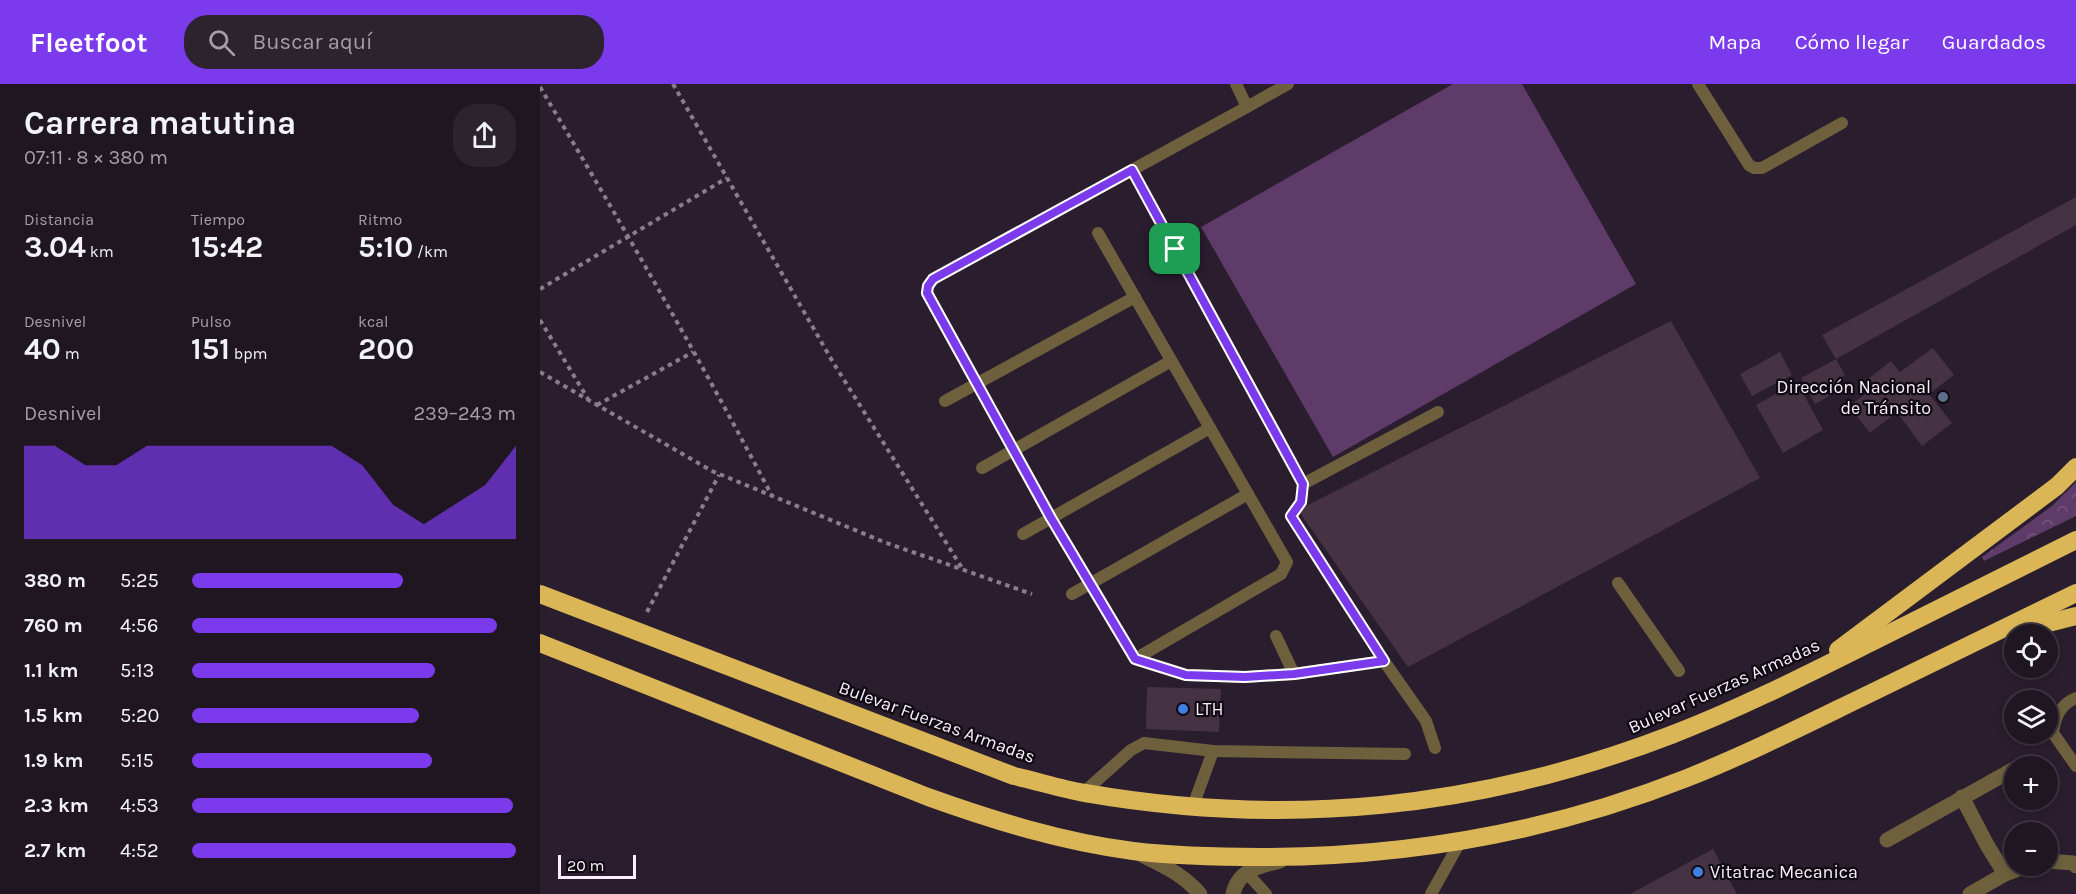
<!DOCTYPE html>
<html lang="es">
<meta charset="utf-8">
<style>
body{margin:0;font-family:Karla,sans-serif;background:#2d232f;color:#f1f3f6;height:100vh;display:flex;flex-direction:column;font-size:22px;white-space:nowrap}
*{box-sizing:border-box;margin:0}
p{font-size:20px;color:#a29fa5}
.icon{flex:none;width:33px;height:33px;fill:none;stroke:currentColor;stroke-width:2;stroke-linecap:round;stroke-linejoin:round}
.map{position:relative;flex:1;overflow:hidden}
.side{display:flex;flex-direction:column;background:#201622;width:540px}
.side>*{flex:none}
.buttons{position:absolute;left:1464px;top:540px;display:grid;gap:12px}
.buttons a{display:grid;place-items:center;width:54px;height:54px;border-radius:50%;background:#201622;box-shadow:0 3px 9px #0003,0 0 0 2px #3d3540;font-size:30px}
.scale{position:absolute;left:18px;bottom:15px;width:78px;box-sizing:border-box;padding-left:6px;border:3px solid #f8effb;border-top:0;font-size:16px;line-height:21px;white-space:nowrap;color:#f8effb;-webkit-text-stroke:4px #0f0a11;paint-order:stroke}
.pin{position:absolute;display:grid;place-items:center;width:51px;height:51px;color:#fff;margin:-26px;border-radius:12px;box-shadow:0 3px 9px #0006}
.round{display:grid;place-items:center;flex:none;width:63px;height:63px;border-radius:24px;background:#2d232f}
.summary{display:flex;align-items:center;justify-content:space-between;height:102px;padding:0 24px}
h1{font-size:33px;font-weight:700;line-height:45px}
.stats{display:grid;grid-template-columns:repeat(3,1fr);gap:9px;height:102px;padding:6px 24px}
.stats div{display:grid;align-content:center}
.stats b{font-size:30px;font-weight:700}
.stats small{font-size:16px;font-weight:400}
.stats p{font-size:16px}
.chart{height:168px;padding:12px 24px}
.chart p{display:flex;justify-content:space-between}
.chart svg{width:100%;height:108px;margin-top:6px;fill:#7c3aed;opacity:.7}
ul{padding:0 24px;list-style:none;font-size:20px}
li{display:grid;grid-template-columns:96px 72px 1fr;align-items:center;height:45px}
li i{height:15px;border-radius:8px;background:#7c3aed}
header{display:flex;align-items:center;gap:36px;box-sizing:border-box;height:84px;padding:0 30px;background:#7c3aed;color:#fff}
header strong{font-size:28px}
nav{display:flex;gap:33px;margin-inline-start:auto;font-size:21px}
.search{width:420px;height:54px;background:#2d232f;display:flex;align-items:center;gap:15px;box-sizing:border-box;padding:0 21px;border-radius:24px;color:#a29fa5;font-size:22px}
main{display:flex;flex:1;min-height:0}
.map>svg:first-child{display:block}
</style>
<header>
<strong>Fleetfoot</strong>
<div class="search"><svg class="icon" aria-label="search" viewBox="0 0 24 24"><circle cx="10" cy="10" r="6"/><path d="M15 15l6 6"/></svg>Buscar aquí</div>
<nav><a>Mapa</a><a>Cómo llegar</a><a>Guardados</a></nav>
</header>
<main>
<section class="side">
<div class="summary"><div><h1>Carrera matutina</h1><p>07:11 · 8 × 380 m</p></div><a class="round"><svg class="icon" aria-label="share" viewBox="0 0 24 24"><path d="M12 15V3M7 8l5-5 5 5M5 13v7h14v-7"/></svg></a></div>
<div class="stats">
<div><p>Distancia</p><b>3.04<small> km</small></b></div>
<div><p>Tiempo</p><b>15:42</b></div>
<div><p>Ritmo</p><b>5:10<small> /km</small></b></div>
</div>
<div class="stats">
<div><p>Desnivel</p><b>40<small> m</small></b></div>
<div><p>Pulso</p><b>151<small> bpm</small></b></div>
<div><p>kcal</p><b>200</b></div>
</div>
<div class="chart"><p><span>Desnivel</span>239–243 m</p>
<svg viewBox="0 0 160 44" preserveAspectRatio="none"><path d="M0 44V6L10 6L20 14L30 14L40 6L50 6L60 6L70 6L80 6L90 6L100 6L110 14L120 30L130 38L140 30L150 22L160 6V44z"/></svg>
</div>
<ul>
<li><b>380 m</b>5:25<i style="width:65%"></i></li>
<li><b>760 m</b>4:56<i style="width:94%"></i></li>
<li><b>1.1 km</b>5:13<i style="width:75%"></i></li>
<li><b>1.5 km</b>5:20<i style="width:70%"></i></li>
<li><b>1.9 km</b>5:15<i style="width:74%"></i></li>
<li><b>2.3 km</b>4:53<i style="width:99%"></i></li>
<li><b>2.7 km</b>4:52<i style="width:100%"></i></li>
</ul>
</section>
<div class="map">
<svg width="1536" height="810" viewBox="0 0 1536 810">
<defs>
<pattern id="park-crowns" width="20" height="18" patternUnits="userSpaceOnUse" patternTransform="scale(1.5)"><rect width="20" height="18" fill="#5e3b68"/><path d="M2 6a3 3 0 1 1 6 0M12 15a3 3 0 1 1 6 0" fill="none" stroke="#76587e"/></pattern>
</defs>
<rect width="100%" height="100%" fill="#2a1d2e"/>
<path fill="#5e3b68" d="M 913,0 L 982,0 L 1096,200 L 793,373 L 661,143 Z"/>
<path fill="url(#park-crowns)" d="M 1536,398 L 1536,432 L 1444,477 L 1442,473 L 1512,422 Z"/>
<g fill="#453343">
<path d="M 1536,113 L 1536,141 L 1296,275 L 1282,251 Z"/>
<path d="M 1131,237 L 1220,394 L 868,583 L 758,426 Z"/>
<path d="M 1393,264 L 1414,291 L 1389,310 L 1412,339 L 1382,362 L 1357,328 L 1330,349 L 1309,322 L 1335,303 L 1328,295 L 1351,277 L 1360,288 Z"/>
<path d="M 1240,268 L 1252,291 L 1212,312 L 1200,290 Z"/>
<path d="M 1296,275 L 1305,291 L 1295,296 L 1300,306 L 1275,320 L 1261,294 Z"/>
<path d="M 1257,298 L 1283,346 L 1243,369 L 1216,321 Z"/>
<path d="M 607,603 L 681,605 L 679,648 L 606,645 Z"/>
<path d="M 1173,765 L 1197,810 L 1090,810 Z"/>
</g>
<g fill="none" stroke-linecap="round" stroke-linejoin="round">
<g stroke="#897e8c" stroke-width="4" stroke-dasharray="4.5 4.5" stroke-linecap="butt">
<path d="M 133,0 L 294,280 L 422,484"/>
<path d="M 0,3 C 80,137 159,273 232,412"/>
<path d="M 0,205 L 187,94"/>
<path d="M 0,236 L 48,315"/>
<path d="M 0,288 L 172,387 L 344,458 L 492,510"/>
<path d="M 57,321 L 153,268"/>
<path d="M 107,528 L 179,391"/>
</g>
<g stroke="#6e603d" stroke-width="12">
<path d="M 696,0 L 707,23 L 748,0"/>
<path d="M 1158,0 L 1209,81 L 1214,84 L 1222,84 L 1302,39"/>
<path d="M 707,23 L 393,195 L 388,202 L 387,209 L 511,434 L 595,575 L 646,591 L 705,593 L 754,590 L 844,577"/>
<path d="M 592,86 L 763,400 L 761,418 L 751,432 L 844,577 L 886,637 L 895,664"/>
<path d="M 558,149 L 747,478 L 741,490 L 595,575"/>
<path d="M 405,317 L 595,213"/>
<path d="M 442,384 L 631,277"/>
<path d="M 763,400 L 898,328"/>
<path d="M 483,450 L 670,344"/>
<path d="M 1078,499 L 1139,587"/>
<path d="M 532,510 L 708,410"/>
<path d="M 736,552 L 754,590"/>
<path d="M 1536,614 C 1520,620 1515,634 1513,649 L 1536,682"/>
<path d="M 543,709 L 591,666 L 604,659 L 673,667 L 865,670"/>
<path d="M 653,722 L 673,667"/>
<path d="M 706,788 L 726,810"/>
<path d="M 891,810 L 920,758"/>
</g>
<g stroke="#6e603d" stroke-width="15">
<path d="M 1422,713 L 1447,761 L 1465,790"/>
<path d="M 1347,756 L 1474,685"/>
<path d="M 598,769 C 622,781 643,790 660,810"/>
<path d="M 1508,777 L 1533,779 L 1536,782"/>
<path d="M 693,810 C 698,786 719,782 740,777"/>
<path d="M 1430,810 L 1465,790 L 1487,782"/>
</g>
<g stroke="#dab657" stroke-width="18">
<path d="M 0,510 L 474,692 C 497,697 521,705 545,709 C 747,744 939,725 1131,651 C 1199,625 1264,592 1330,559 C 1399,525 1467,490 1536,456"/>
<path d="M 1473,548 L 1536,532"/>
<path d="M 0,559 L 388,713 C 455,737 523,758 593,767 C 635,772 678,773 721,773 C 867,773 1011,748 1147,694 C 1210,669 1269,639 1329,610 C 1398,576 1467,542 1536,509"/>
<path d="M 1298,566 L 1517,402 L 1536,383"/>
</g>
</g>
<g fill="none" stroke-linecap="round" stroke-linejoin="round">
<g stroke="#fff" stroke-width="12">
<path id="route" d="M 592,86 L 763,400 L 761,418 L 751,432 L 844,577 L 754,590 L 705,593 L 646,591 L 595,575 L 511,434 L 387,209 L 388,202 L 393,195 Z"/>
</g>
<use href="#route" stroke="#7c3aed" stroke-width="8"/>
</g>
<circle fill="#5c6f8a" stroke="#0f0a11" stroke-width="2" cx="1403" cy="313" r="6"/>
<g fill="#3f7fe0" stroke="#0f0a11" stroke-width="2">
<circle cx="643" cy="625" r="6"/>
<circle cx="1158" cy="788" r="6"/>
</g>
<g text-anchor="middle" stroke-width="4.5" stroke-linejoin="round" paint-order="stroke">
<g font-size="18" fill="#f8effb" stroke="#0f0a11" text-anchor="start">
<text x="1391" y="309" text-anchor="end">Dirección Nacional<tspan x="1391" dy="21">de Tránsito</tspan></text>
<text x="655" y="631">LTH</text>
<text x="1170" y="794">Vitatrac Mecanica</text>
</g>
<g font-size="18" fill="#f8effb" stroke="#0f0a11">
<text transform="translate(1184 602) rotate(-24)" y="6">Bulevar Fuerzas Armadas</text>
<text transform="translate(397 638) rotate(20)" y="6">Bulevar Fuerzas Armadas</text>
</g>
</g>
</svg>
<div class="buttons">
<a><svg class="icon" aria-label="locate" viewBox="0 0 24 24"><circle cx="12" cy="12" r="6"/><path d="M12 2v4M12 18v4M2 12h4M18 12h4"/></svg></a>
<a><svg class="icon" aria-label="layers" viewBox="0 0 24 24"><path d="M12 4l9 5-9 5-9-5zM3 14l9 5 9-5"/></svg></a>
<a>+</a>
<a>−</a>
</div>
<div class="scale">20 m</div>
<div class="pin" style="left:635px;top:165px;background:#1e9e55"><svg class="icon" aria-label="arrive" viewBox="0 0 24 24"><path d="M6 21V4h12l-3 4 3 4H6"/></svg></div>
</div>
</main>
